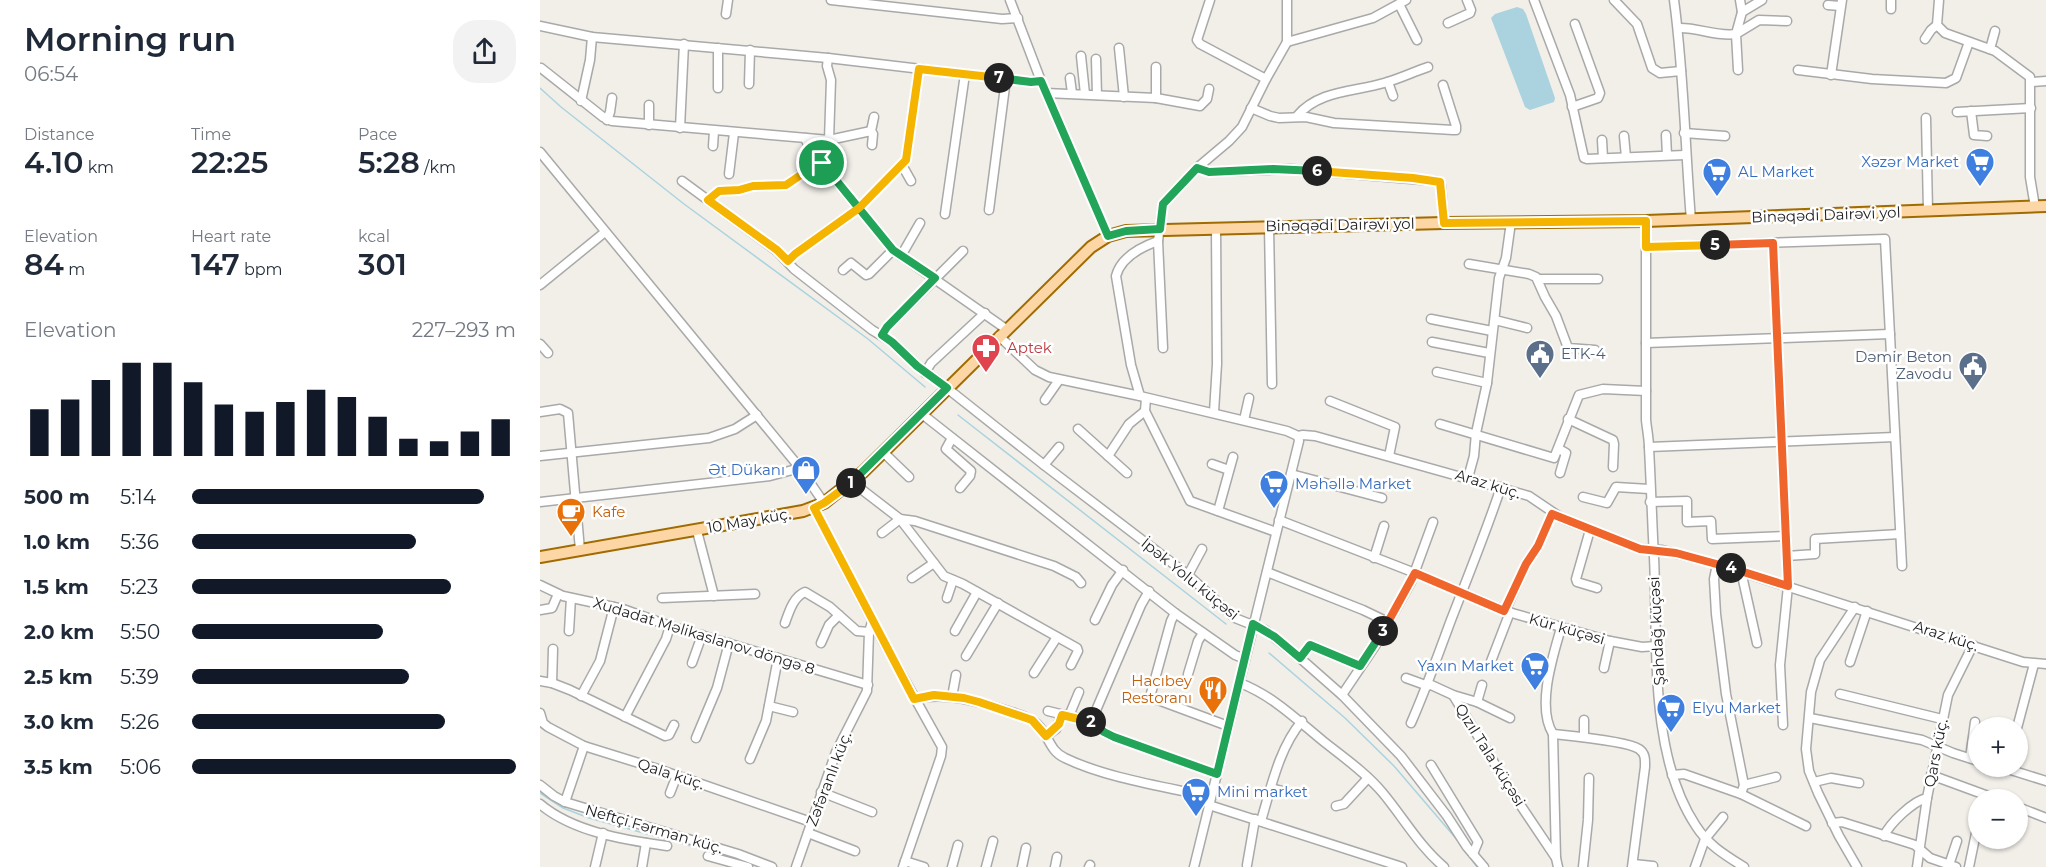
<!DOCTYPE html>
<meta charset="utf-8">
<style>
body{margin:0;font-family:Montserrat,sans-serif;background:#f2f2f3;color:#1f2937;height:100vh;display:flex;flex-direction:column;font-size:22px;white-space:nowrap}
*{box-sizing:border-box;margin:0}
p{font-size:20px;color:#747a83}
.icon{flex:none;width:33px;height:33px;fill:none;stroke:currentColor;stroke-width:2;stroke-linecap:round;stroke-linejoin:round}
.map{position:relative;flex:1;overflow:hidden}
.side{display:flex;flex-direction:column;background:#fff;width:540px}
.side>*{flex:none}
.tools{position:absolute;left:1428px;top:717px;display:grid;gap:12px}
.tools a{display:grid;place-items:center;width:60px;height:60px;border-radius:50%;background:#fff;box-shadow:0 2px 4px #0004;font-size:30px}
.pin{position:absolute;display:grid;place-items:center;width:51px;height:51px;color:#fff;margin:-26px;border:3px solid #fff;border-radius:50%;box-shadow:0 2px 6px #0007}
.km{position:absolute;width:30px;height:30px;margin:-15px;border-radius:50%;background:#222;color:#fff;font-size:16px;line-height:30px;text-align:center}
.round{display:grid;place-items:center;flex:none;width:63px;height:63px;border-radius:24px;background:#f2f2f3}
.head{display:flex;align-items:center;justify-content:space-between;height:102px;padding:0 24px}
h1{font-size:33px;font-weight:600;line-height:45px}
.metrics{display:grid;grid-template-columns:repeat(3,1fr);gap:9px;height:102px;padding:6px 24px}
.metrics div{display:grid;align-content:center}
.metrics b{font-size:30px;font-weight:600}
.metrics small{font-size:16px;font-weight:400}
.metrics p{font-size:16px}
.chart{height:168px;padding:12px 24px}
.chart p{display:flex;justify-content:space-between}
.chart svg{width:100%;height:108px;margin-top:6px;stroke:#111827;stroke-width:6}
ul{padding:0 24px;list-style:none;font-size:20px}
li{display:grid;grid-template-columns:96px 72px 1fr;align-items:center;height:45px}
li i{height:15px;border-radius:8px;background:#111827}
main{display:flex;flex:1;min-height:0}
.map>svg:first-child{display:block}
</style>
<main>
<section class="side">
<div class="head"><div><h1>Morning run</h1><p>06:54</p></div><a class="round"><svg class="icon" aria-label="share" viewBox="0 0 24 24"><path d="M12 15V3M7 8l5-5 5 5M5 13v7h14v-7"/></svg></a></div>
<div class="metrics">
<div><p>Distance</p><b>4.10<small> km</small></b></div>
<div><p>Time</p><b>22:25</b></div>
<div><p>Pace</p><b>5:28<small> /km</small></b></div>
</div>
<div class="metrics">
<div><p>Elevation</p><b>84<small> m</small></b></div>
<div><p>Heart rate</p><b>147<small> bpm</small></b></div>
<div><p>kcal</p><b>301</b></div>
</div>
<div class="chart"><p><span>Elevation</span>227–293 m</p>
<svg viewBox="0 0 160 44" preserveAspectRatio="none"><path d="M5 44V25M15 44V21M25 44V13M35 44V6M45 44V6M55 44V14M65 44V23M75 44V26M85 44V22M95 44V17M105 44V20M115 44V28M125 44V37M135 44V38M145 44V34M155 44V29"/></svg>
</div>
<ul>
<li><b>500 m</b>5:14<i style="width:90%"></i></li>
<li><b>1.0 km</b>5:36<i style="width:69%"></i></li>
<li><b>1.5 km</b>5:23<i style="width:80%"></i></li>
<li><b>2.0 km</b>5:50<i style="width:59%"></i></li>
<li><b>2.5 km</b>5:39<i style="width:67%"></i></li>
<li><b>3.0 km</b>5:26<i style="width:78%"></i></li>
<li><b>3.5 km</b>5:06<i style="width:100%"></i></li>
</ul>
</section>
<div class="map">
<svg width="1506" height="867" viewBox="0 0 1506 867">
<rect width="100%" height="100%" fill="#f2efe9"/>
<path fill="#aad3df" d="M 977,7 L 983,9 L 986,14 L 1015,98 L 1014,102 L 990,110 L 985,107 L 951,18 L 955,14 Z"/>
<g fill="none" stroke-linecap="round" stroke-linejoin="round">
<g stroke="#aad3df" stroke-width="1.5">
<path d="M 0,88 L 21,107 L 144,204 L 328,339 L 385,387"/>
<path d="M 418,415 L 686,624"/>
<path d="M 729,653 L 805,718 L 854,766 L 919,842"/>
<path d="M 0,793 L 23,808 L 49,818 L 202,860"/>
<path d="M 927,853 L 937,867"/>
</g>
<g stroke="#a9a9a9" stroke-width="11">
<g id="minor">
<path d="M 291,0 L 462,19 L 478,18"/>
<path d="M 470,0 L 501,81 L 568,236"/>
<path d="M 670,0 L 657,40 L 660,44 L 726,79"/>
<path d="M 994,0 L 1030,95 L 1044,158 L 1047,159 L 1145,155"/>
<path d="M 1074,0 L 1097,24 L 1112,68 L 1120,73 L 1141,71"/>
<path d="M 1134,0 C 1144,73 1145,147 1151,220"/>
<path d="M 1200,0 L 1202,12"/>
<path d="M 1399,0 L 1397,25 L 1405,33 L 1455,51 L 1490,77 L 1490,177 L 1495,207"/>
<path d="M 859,4 L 877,40"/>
<path d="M 1288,5 L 1300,6"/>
<path d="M 1351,9 L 1351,0"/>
<path d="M 186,14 L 188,0"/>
<path d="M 908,23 L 930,13 L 931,10 L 927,0"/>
<path d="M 0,26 L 52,37 L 288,58 L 491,82 L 501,81"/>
<path d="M 1138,28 C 1158,27 1176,37 1196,34 L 1202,12 L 1222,0"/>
<path d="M 1385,39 L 1391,30 L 1397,25"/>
<path d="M 747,42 L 833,18 L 866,0"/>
<path d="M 579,48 L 584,97"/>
<path d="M 1450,49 L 1455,31"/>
<path d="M 541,56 L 545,94"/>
<path d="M 288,58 L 287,66 L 291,80 L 289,140"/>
<path d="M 556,59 L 557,95"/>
<path d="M 616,67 L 616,98"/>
<path d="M 1,68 L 63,117 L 72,121 L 289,140 L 331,131 L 333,134 L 332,145"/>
<path d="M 1198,70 L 1196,34 L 1219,20 L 1247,21"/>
<path d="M 1258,70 L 1332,79 L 1406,83 L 1416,78 L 1429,42"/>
<path d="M 1291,75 L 1302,0"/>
<path d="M 530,78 L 532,93"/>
<path d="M 848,82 L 853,96"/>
<path d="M 1492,82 L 1506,81"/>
<path d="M 209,84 L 210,50"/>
<path d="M 178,88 L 178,48"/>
<path d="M 506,93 L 616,98 L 660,106 L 667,99 L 669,89"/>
<path d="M 41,101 L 50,60 L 52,37"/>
<path d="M 109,105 L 109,125"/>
<path d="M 1032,107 L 1058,98 L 1060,93 L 1035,24"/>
<path d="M 711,108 L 730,116 L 739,118 L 766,117 L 794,123 L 913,130 L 916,130 L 916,126 L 903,85"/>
<path d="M 1431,111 L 1434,135 L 1447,136"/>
<path d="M 1417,112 L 1491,108"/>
<path d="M 757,116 C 779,90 814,92 844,83 C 859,79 873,72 888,67"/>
<path d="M 1386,118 L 1388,211"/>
<path d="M 67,120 L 70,112 L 72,98"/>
<path d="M 140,128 L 144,44"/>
<path d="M 331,131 L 334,117"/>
<path d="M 1144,133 L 1185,136"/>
<path d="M 1126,135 L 1127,155"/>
<path d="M 1084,136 L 1086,157"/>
<path d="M 265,138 L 270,149 L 353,250 L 466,329"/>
<path d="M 1062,140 L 1063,158"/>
<path d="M 173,146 L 174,131"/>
<path d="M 0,152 L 260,468 L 284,503"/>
<path d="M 362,165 L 371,181"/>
<path d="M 657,168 L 669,172 L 750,169 L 895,181 L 900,182 L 901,186 L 904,223"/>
<path d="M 189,174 L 194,133"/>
<path d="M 142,181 L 237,251 L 254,269 L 332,330 L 352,342 L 377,366 L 398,381 L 504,465 L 648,575 L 695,618 L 725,630 L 760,658 L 802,695 L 861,756 L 907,816 L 927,847 L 944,867"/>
<path d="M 168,200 L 179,191 L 199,190 L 213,186 L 246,185 L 268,169 L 282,163"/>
<path d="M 449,210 L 466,79"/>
<path d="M 405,214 L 425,74"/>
<path d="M 1106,221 L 1106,420 C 1107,430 1109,439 1109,448 C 1111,484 1112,521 1114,557 C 1118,641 1108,754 1156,826 C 1168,845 1185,855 1204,867"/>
<path d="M 729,227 L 732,384"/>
<path d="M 1233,243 L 1248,586 L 1240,665 L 1243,725"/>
<path d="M 1106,247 L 1345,239 L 1362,566"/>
<path d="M 361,256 L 380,223"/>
<path d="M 248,261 L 255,254 L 319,208 L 366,160 L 379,69"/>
<path d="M 929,264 L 989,274 L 996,277 L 1005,297 L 1016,316 L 1028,348 L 1055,350"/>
<path d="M 303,270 L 311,263 L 326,275 L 329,274 L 353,250"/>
<path d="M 999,279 L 1058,279"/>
<path d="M 0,285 L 65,232"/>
<path d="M 891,319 L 952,331"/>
<path d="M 955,320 L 987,328"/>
<path d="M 342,335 L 347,327 L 423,251"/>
<path d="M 459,336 L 495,370 L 509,377 L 600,396 L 747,431 L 758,436 L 763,435 L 775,436 L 989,496 L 1023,519 L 1100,549 L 1122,550 L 1177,564 L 1483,662 L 1506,664"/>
<path d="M 892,342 L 949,353"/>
<path d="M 1106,343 L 1350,334"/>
<path d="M 0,344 L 8,353"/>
<path d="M 623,348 L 618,241 L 623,204 L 657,168 L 689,141 L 702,127 L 726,79 L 747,42 L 747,0"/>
<path d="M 897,372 L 947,383"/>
<path d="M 385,373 L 391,363 L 445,313"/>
<path d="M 600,396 L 591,365 L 576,276 C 581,257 601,247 618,241"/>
<path d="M 606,398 L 605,411 L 650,501 L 736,532"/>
<path d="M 505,400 L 519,380"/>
<path d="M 790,401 L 855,427 L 849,456"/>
<path d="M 0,412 L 20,409 L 28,413 L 40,550"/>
<path d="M 674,412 L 677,364 L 676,228"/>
<path d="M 382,414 L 635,613 L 695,655 L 705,659"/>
<path d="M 1028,419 L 1073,440 L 1074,444 L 1073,467"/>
<path d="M 704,420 L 709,398"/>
<path d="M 900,424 L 1014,458 L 1039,395 L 1063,389 L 1106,391"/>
<path d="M 538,429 L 587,473"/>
<path d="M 412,438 L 406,449 L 431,471 L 430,476 L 420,488"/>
<path d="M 1109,447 L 1355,437"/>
<path d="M 1019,449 L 1026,453 L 1020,473"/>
<path d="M 343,452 L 369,477"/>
<path d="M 0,456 L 169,438 L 195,429 L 217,415"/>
<path d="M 568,456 L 589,424 L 605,411"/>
<path d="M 672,464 L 689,470"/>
<path d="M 504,465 L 519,447"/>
<path d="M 751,474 L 842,498"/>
<path d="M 928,478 L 934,456 L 936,433 L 947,383 L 959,278 L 966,258 L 971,222"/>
<path d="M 312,482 L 360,519 L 375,521 L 514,566 L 536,577 L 541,583"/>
<path d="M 1043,497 L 1067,503 L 1076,487 L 1109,489"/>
<path d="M 0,502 L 230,476 L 260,468"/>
<path d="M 1110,502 L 1147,501 L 1147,522 L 1171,521 L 1172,539 L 1246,536"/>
<path d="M 274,508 L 343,641 L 402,747 L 401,756 L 363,867"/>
<path d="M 678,511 L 693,457"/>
<path d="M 739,520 L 875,573 L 965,611 L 1070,641 L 1102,647 L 1116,646"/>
<path d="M 1050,530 L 1036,579 L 1037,582 L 1057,588"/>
<path d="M 157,531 L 174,596"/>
<path d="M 342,533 L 360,519 L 404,576 L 423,584 L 537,648 L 538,651 L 531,665"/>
<path d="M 1247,556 L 1275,554 L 1275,539 L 1360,534"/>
<path d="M 834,558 L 844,526"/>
<path d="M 1201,571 L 1217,643"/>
<path d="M 727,572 L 823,610 L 848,622"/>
<path d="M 648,575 L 662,549"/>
<path d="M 372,578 L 394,563"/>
<path d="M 0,585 L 23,596 L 83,609 L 130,626 L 328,685"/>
<path d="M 122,598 L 215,594"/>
<path d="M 407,598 L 413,580"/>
<path d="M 1315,607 L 1280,660 L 1271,692 L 1266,749 L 1269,771 L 1278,793 L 1299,836 L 1317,867"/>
<path d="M 0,610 L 12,608 L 18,594"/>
<path d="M 965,611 L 986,564 L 998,546 L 1012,514"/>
<path d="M 635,613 L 631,621 L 610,697 L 688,726"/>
<path d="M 555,620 L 572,585 L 583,570"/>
<path d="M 245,623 C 249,612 253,597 265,592 L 290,607 L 317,631 L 329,632"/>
<path d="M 29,631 L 31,598"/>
<path d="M 415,631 L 437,592"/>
<path d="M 281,643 L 289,625 L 299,615"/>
<path d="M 426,656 L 458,603"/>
<path d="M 760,658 L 770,645 L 820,666"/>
<path d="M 1310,662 L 1327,611"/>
<path d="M 152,663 L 162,635"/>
<path d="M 950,664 L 970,612"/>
<path d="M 1064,668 L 1070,641"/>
<path d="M 494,673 L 517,637"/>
<path d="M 648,674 L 658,641 L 663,633"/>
<path d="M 866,678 L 888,686"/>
<path d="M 0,681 L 12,683 L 30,690 L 125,736 L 129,735 L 134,725"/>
<path d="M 12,683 L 13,649"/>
<path d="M 700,683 C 733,696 756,719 783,741 C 803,757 825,772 842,792 C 863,817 879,846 904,867"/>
<path d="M 889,684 L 913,695 L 973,794 L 1016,858"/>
<path d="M 1300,694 L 1402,719"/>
<path d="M 802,695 L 835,646 L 871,582 L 893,522"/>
<path d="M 913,695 L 937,702 L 970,718"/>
<path d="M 41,696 L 60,661 L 74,607"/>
<path d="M 412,697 L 416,675"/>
<path d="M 374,699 C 407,692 436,701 468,711 C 477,714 490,717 497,724 C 509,735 509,751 525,758 C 566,778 626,787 671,797"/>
<path d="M 937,702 L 942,685"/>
<path d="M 229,706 L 253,712"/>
<path d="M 508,711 L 549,721 L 564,732 L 574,737 L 677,774"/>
<path d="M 0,713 L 3,723 L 8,727 L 44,746 L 118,769 L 271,822"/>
<path d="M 529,716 L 539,692"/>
<path d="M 85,717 L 126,639 L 130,626"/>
<path d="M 1270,718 L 1382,740 L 1413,753 L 1438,761"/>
<path d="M 552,723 L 557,708 L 601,605 L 609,591"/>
<path d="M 871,723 C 886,689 898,655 911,620 C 928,576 946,532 961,487"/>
<path d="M 1477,728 L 1494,664"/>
<path d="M 1013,734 C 1031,736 1087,741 1099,749 C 1106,754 1105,760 1105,767 L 1092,867"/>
<path d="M 506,736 L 516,729 L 522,715"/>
<path d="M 1044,737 L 1044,720"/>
<path d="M 156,738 L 177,688 L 189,643"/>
<path d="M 1430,758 L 1435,722"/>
<path d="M 210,759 L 226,721 L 238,658"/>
<path d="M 891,765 L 938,842 L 933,854"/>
<path d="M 1458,766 L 1506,781"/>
<path d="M 1132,775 L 1144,774 L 1201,794 L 1204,785 L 1186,694 L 1176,614 L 1174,579 L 1177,564"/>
<path d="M 1391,775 L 1459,800"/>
<path d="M 1274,782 L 1291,778 L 1319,783"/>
<path d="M 0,785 L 14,796 L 25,802 L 198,854 L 232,867"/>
<path d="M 1204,785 L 1236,777"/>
<path d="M 731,788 L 746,792"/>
<path d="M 281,792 L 332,812"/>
<path d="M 130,793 L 137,775"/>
<path d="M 1201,794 L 1266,826"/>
<path d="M 25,802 L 44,746"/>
<path d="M 0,804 C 33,832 85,840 127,846"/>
<path d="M 669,805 L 862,867"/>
<path d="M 796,806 L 804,804 L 828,778"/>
<path d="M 1478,807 L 1506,818"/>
<path d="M 721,821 C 731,788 739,748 762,721"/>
<path d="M 1292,823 L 1302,822 L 1369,843 L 1375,845 L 1390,858 L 1416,867"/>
<path d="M 268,833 L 315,851"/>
<path d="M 1344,836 C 1350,823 1373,801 1387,798"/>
<path d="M 168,856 L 208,867"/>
<path d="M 365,861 L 384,867"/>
<path d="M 1093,864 L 1113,866"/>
<path d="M 707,865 L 715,819"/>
<path d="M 1409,865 L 1417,841"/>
<path d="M 55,867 L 63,833"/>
<path d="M 102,867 L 106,843"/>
<path d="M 256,867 L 296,752 L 327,691 L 329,632 L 332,622"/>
<path d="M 412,867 L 418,845"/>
<path d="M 446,867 L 453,841"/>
<path d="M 482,867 L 486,848"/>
<path d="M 515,867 L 517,857"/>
<path d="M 549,867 L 550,865"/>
<path d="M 654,867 L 759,441 L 758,436"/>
<path d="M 1018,867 L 1016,858 L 1013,734 C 996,707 1013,656 1021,628"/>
<path d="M 1043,867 L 1048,820 L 1049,778"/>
<path d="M 1155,867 L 1165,839 L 1183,817"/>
<path d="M 1377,867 L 1387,798 L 1408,695 L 1433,645"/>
<path d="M 1429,867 L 1436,833"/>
</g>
</g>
<g stroke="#a06b00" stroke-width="14">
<path id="major" d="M 0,557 L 263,511 L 284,503 L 323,472 L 551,247 L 568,236 L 586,231 L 904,223 L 1106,221 L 1506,206"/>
</g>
<use href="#minor" stroke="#fff" stroke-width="8"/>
<use href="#major" stroke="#fcd6a4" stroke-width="10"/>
</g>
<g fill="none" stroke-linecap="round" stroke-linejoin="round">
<g stroke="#fff" stroke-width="12">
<path id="split-1" d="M 282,163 L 353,250 L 395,278 L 347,327 L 342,335 L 352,342 L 377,366 L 407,388 L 311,483"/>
</g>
<g stroke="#fff" stroke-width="12">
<path id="split-2" d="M 311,483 L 284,503 L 274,508 L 374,699 L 394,695 L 424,698 L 439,702 L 492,720 L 506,736 L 519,724 L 522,715 L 551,722"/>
</g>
<g stroke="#fff" stroke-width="12">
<path id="split-3" d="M 551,722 L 564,732 L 574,737 L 677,774 L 713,624 L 735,637 L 760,658 L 770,645 L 820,666 L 843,631"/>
</g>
<g stroke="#fff" stroke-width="12">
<path id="split-4" d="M 843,631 L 875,573 L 964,611 L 986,564 L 998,546 L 1012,514 L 1100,549 L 1136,553 L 1191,568"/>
</g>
<g stroke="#fff" stroke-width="12">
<path id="split-5" d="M 1175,245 L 1233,243 L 1248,586 L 1191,568"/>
</g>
<g stroke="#fff" stroke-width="12">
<path id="split-6" d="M 777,171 L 873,178 L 900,182 L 904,223 L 1106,221 L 1106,247 L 1175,245"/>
</g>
<g stroke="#fff" stroke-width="12">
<path id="split-7" d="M 459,78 L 491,82 L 501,81 L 568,236 L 586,231 L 620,229 L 623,204 L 657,168 L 669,172 L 733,169 L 777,171"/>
</g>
<g stroke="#fff" stroke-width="12">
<path id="split-8" d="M 282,163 L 268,170 L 246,185 L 213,186 L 199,190 L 179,191 L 168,200 L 237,250 L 248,261 L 255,254 L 319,208 L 366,160 L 379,69 L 459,78"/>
</g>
<use href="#split-1" stroke="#22a559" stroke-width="8"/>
<use href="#split-2" stroke="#f5b400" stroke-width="8"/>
<use href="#split-3" stroke="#22a559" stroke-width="8"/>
<use href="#split-4" stroke="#f0652b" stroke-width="8"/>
<use href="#split-5" stroke="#f0652b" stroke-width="8"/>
<use href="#split-6" stroke="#f5b400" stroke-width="8"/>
<use href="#split-7" stroke="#22a559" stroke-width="8"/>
<use href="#split-8" stroke="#f5b400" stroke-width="8"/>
</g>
<defs>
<g id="supermarket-pin" transform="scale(1.5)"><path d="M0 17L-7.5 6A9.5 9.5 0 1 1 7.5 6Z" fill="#3f7fe0" stroke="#fff"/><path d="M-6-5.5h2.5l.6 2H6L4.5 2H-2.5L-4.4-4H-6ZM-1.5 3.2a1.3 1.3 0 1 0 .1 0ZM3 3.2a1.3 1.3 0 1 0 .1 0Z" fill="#fff"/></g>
<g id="pharmacy-pin" transform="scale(1.5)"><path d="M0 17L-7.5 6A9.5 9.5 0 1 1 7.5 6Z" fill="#e0444e" stroke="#fff"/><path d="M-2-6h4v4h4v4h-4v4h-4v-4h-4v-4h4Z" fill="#fff"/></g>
<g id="civic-pin" transform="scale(1.5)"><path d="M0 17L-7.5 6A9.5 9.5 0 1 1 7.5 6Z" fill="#5c6f8a" stroke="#fff"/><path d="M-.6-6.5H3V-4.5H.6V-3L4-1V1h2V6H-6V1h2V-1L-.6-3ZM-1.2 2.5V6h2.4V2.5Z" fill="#fff"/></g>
<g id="shop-pin" transform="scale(1.5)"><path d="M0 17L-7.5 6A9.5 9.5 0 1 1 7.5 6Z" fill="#3f7fe0" stroke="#fff"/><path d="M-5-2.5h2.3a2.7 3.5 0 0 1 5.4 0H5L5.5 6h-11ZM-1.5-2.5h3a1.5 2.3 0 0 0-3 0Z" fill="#fff"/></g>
<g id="cafe-pin" transform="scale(1.5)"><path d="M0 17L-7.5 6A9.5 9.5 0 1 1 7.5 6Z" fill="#e8710a" stroke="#fff"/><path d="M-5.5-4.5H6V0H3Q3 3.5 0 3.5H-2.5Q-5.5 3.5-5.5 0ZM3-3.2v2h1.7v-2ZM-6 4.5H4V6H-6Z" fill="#fff"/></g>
<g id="restaurant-pin" transform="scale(1.5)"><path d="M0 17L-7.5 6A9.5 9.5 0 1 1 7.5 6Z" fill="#e8710a" stroke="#fff"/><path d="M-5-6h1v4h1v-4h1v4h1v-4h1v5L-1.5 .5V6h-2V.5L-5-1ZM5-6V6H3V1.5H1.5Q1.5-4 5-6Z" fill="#fff"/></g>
</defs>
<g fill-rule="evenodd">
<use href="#supermarket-pin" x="1440" y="162"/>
<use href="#supermarket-pin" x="1177" y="172"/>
<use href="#pharmacy-pin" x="446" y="348"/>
<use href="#civic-pin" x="1000" y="354"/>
<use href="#civic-pin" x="1433" y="366"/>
<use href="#shop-pin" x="266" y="470"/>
<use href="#supermarket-pin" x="734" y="484"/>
<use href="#cafe-pin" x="31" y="512"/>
<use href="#supermarket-pin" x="995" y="666"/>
<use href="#restaurant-pin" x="673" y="690"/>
<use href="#supermarket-pin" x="1131" y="708"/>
<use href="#supermarket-pin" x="656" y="792"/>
</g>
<g text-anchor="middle" stroke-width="5" stroke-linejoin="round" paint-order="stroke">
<g font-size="15" fill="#366cbe" stroke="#fff" text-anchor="start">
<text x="1419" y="167" text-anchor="end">Xəzər Market</text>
<text x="1198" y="177">AL Market</text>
<text x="245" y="475" text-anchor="end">Ət Dükanı</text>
<text x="755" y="489">Məhəllə Market</text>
<text x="974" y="671" text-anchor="end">Yaxın Market</text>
<text x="1152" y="713">Elyu Market</text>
<text x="677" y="797">Mini market</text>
</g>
<g font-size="15" fill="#222" stroke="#fff">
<text transform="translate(1286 215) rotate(-2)" y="5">Binəqədi Dairəvi yol</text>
<text transform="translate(800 225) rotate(-1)" y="5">Binəqədi Dairəvi yol</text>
<text transform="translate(948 484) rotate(17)" y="5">Araz küç.</text>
<text transform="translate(209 521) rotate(-10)" y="5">10 May küç.</text>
<text transform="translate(650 579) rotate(39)" y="5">İpək Yolu küçəsi</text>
<text transform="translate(1027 629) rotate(16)" y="5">Kür küçəsi</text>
<text transform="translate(1117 631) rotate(-93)" y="5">Şahdağ küçəsi</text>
<text transform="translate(164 636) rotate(17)" y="5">Xudadat Məlikaslanov döngə 8</text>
<text transform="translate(1406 636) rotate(18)" y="5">Araz küç.</text>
<text transform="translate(1396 753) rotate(-79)" y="5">Qars küç.</text>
<text transform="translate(950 755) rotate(58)" y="5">Qızıl Tala küçəsi</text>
<text transform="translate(131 774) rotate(18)" y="5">Qala küç.</text>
<text transform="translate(289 779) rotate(-69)" y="5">Zəfəranlı küç.</text>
<text transform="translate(114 829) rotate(16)" y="5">Neftçi Fərman küç.</text>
</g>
<g font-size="15" fill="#be3a42" stroke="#fff" text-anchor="start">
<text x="467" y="353">Aptek</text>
</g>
<g font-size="15" fill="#4e5e75" stroke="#fff" text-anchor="start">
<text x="1021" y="359">ETK-4</text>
<text x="1412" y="362" text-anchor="end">Dəmir Beton<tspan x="1412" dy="17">Zavodu</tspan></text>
</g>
<g font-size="15" fill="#c56008" stroke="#fff" text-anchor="start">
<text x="52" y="517">Kafe</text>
<text x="652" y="686" text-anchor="end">Hacıbey<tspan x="652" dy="17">Restoranı</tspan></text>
</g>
</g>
</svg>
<div class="tools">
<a>+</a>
<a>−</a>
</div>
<div class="pin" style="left:282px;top:163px;background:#1e9e55"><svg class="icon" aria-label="arrive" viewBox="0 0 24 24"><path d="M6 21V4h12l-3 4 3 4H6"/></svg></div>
<b class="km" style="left:311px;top:483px">1</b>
<b class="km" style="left:551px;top:722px">2</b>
<b class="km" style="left:843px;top:631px">3</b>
<b class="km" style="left:1191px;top:568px">4</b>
<b class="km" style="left:1175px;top:245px">5</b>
<b class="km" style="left:777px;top:171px">6</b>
<b class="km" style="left:459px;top:78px">7</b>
</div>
</main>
